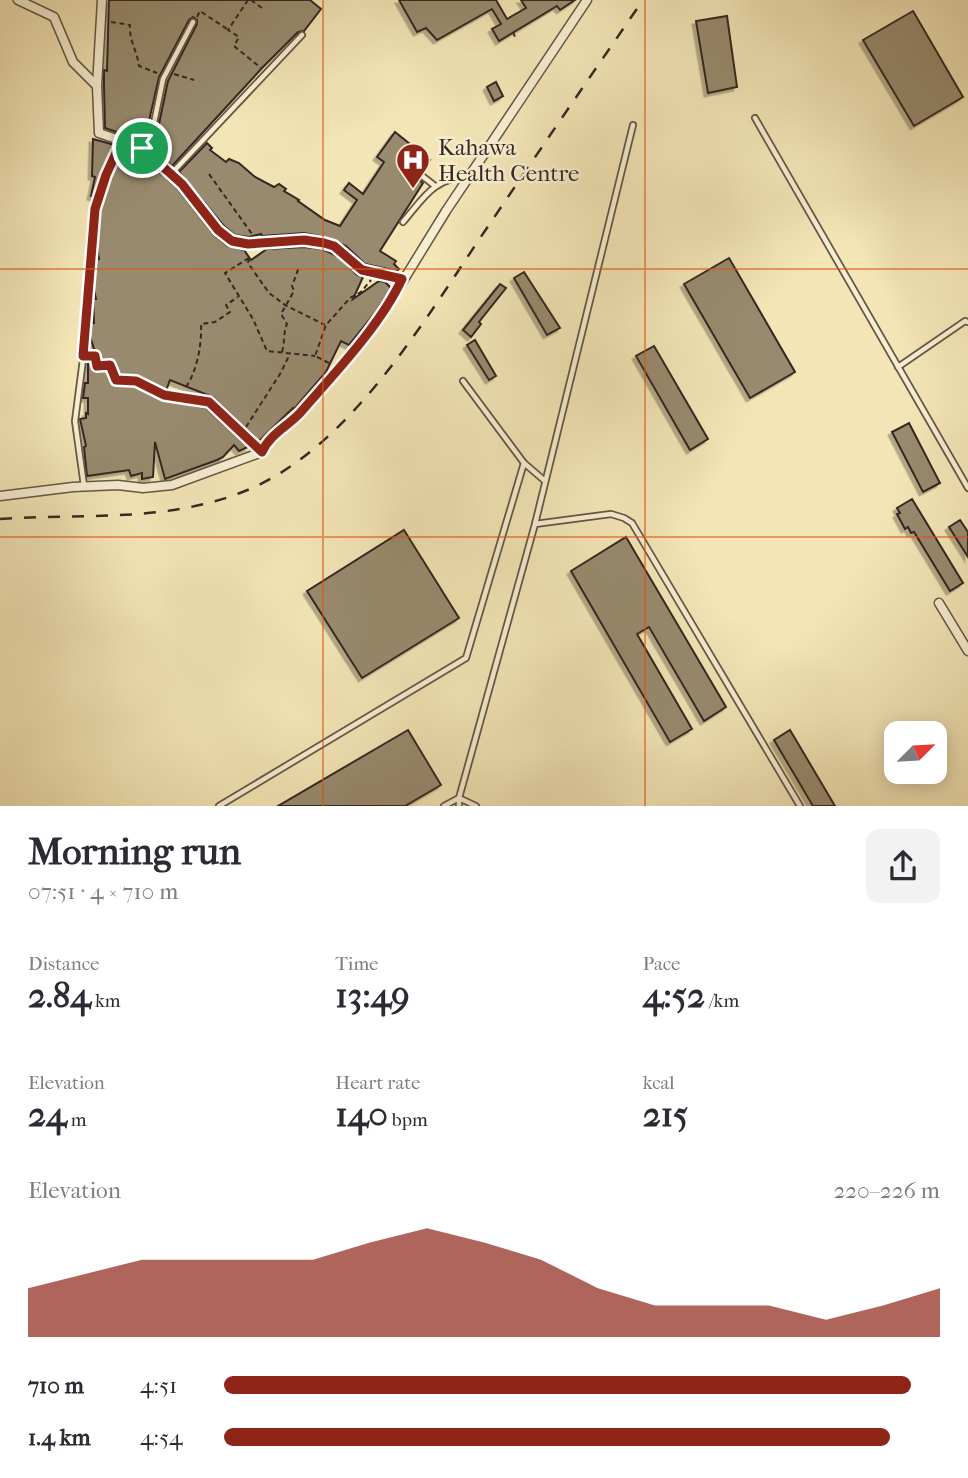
<!DOCTYPE html>
<meta charset="utf-8">
<style>
body{margin:0;font-family:"IM FELL French Canon",serif;background:#f2f2f3;color:#2b2b33;height:100vh;display:flex;flex-direction:column;font-size:26px;white-space:nowrap}
*{box-sizing:border-box;margin:0}
p{font-size:23px;color:#7c7c81}
.icon{flex:none;width:38px;height:38px;fill:none;stroke:currentColor;stroke-width:2;stroke-linecap:round;stroke-linejoin:round}
.map{position:relative;height:806px;overflow:hidden}
.sheet{display:flex;flex-direction:column;background:#fff;flex:1}
.sheet>*{flex:none}
.needle{width:46px;rotate:66deg}
.tools{position:absolute;left:884px;top:721px;display:grid;gap:14px}
.tools a{display:grid;place-items:center;width:63px;height:63px;border-radius:14px;background:#fff;box-shadow:0 4px 18px #0003;font-size:35px}
.pin{position:absolute;display:grid;place-items:center;width:60px;height:60px;color:#fff;margin:-30px;border:4px solid #fff;border-radius:50%;box-shadow:0 2px 7px #0007}
.round{display:grid;place-items:center;flex:none;width:74px;height:74px;border-radius:14px;background:#f2f2f3}
.head{display:flex;align-items:center;justify-content:space-between;height:119px;padding:0 28px}
h1{font-size:38px;font-weight:800;line-height:52px}
.stats{display:grid;grid-template-columns:repeat(3,1fr);gap:10px;height:119px;padding:7px 28px}
.stats div{display:grid;align-content:center}
.stats b{font-size:35px;font-weight:800}
.stats small{font-size:19px;font-weight:400}
.stats p{font-size:19px}
.chart{height:196px;padding:14px 28px}
.chart p{display:flex;justify-content:space-between}
.chart svg{width:100%;height:126px;margin-top:7px;fill:#8f2418;opacity:.7}
ul{padding:0 28px;list-style:none;font-size:23px}
li{display:grid;grid-template-columns:112px 84px 1fr;align-items:center;height:52px}
li i{height:18px;border-radius:9px;background:#8f2418}
.map>svg:first-child{display:block}
</style>
<div class="map">
<svg width="968" height="806" viewBox="0 0 968 806">
<defs>
<filter id="shadow"><feDropShadow dx="-3.5" dy="3.5" stdDeviation="0" flood-color="#0004"/></filter>
</defs>
<rect width="100%" height="100%" fill="#f3e5b6"/>
<filter id="stains"><feTurbulence type="fractalNoise" baseFrequency=".00286" numOctaves="4"/><feColorMatrix values="0 0 0 0 .2 0 0 0 0 .09 0 0 0 0 .02 0 0 0 .5 -.17"/></filter>
<radialGradient id="worn" r=".72"><stop offset=".6" stop-color="#630" stop-opacity="0"/><stop offset="1" stop-color="#630" stop-opacity=".3"/></radialGradient>
<g fill="#988a6e" stroke="#362720" stroke-width="2" filter="url(#shadow)">
<path d="M 109,0 L 310,0 L 321,9 L 304,31 L 298,32 L 263,67 L 172,166 L 149,145 L 159,124 L 168,81 L 197,24 L 197,20 L 193,17 L 189,20 L 159,77 L 149,121 L 140,140 L 105,128 L 104,86 L 104,70 L 107,71 Z"/>
<path d="M 399,0 L 496,0 L 507,19 L 526,8 L 521,0 L 575,0 L 560,10 L 557,6 L 499,41 L 492,29 L 501,24 L 492,9 L 437,40 L 426,28 L 417,32 Z"/>
<path d="M 913,11 L 963,97 L 914,126 L 863,40 Z"/>
<path d="M 727,16 L 737,87 L 708,93 L 696,21 Z"/>
<path d="M 496,82 L 503,96 L 494,101 L 487,87 Z"/>
<path d="M 395,132 L 430,160 L 422,170 L 405,157 L 401,157 L 398,160 L 400,165 L 423,183 L 380,251 L 396,261 L 394,264 L 399,269 L 397,271 L 365,264 L 346,246 L 325,237 L 304,233 L 262,236 L 261,234 L 249,237 L 235,235 L 223,225 L 179,172 L 207,143 L 212,148 L 210,150 L 226,162 L 229,159 L 239,163 L 255,177 L 274,187 L 279,184 L 286,189 L 284,191 L 299,200 L 298,201 L 325,220 L 340,226 L 357,200 L 344,190 L 349,183 L 363,194 L 384,162 L 377,157 Z"/>
<path d="M 93,139 L 115,145 L 94,197 L 91,196 L 95,177 L 92,176 Z"/>
<path d="M 124,149 L 139,154 L 177,188 L 214,235 L 228,246 L 244,250 L 251,260 L 267,249 L 304,247 L 322,249 L 339,257 L 357,275 L 363,277 L 353,299 L 379,281 L 385,282 L 391,288 L 375,313 L 349,345 L 341,341 L 326,372 L 294,409 L 293,408 L 259,441 L 213,397 L 170,380 L 163,399 L 169,398 L 174,402 L 206,408 L 248,447 L 239,451 L 234,445 L 223,457 L 217,460 L 165,479 L 155,442 L 153,477 L 142,479 L 142,473 L 131,476 L 129,470 L 87,476 L 84,447 L 86,446 L 80,419 L 86,418 L 86,413 L 88,414 L 88,398 L 83,398 L 85,383 L 88,383 L 88,359 L 97,359 L 90,336 L 91,323 L 94,323 L 93,299 L 96,299 L 94,290 L 96,260 L 99,259 L 97,247 L 100,210 L 110,177 Z"/>
<path d="M 729,258 L 795,372 L 750,398 L 684,284 Z"/>
<path d="M 524,272 L 560,328 L 547,335 L 514,278 Z"/>
<path d="M 500,284 L 506,288 L 479,322 L 481,324 L 471,337 L 463,330 Z"/>
<path d="M 475,340 L 496,376 L 489,380 L 467,345 Z"/>
<path d="M 654,346 L 708,439 L 690,450 L 636,356 Z"/>
<path d="M 909,423 L 940,483 L 923,492 L 892,432 Z"/>
<path d="M 912,499 L 963,583 L 950,591 L 914,532 L 911,533 L 908,527 L 905,529 L 897,514 L 900,513 L 897,508 Z"/>
<path d="M 960,520 L 968,532 L 968,557 L 949,527 Z"/>
<path d="M 404,530 L 459,618 L 362,678 L 307,591 Z"/>
<path d="M 626,537 L 726,707 L 704,721 L 649,627 L 637,634 L 692,729 L 670,742 L 571,571 Z"/>
<path d="M 408,730 L 441,785 L 405,806 L 278,806 Z"/>
<path d="M 790,730 L 835,806 L 813,806 L 774,740 Z"/>
</g>
<g fill="none" stroke-linecap="round" stroke-linejoin="round">
<g stroke="#655646" stroke-width="8">
<g id="service">
<path d="M 755,118 L 968,488"/>
<path d="M 142,148 L 154,123 L 163,79 L 193,22"/>
<path d="M 403,161 L 435,186"/>
<path d="M 171,174 L 302,35"/>
<path d="M 403,222 C 426,195 432,180 470,175"/>
<path d="M 898,367 L 965,321 L 968,322"/>
<path d="M 463,381 L 524,463 L 545,481"/>
<path d="M 84,486 L 75,421 L 85,344 L 95,209 L 106,175 L 122,141"/>
<path d="M 535,524 L 611,514 L 624,518 L 632,523 L 800,806"/>
<path d="M 219,806 L 466,658 L 524,463"/>
<path d="M 444,806 L 459,798 L 476,806"/>
<path d="M 459,806 L 459,798 L 535,524 L 633,125"/>
</g>
</g>
<g stroke="#655646" stroke-width="11">
<g id="minor">
<path d="M 18,0 L 54,17 L 73,62 L 97,86"/>
<path d="M 102,0 L 97,86 L 99,133 L 142,148 L 182,184 L 218,230 L 232,241 L 249,244 L 304,240 L 324,243 L 343,252 L 362,270 L 402,279"/>
<path d="M 175,396 L 209,402 L 262,452"/>
<path d="M 0,496 L 73,487 L 118,485 L 143,488 L 172,485 L 262,452 L 266,442 L 299,414 L 379,320 L 446,211 L 587,0"/>
<path d="M 939,603 L 968,651"/>
</g>
</g>
<g stroke="#362720" stroke-width="2" stroke-dasharray="5 3.5" stroke-linecap="butt">
<path d="M 248,0 L 228,30 L 239,37 L 234,46 L 261,68"/>
<path d="M 251,0 L 262,8"/>
<path d="M 197,17 L 200,11 L 227,29"/>
<path d="M 111,22 L 130,25 C 129,41 137,50 139,66 L 157,73"/>
<path d="M 513,32 L 515,37"/>
<path d="M 174,74 L 194,80"/>
<path d="M 209,174 L 252,234"/>
<path d="M 249,258 L 225,273 L 253,319 L 267,351 L 315,356"/>
<path d="M 249,258 L 248,263 L 269,293 L 285,305 L 325,325"/>
<path d="M 282,352 C 285,342 283,333 287,324 L 281,314 L 294,291 L 292,286 L 299,267"/>
<path d="M 91,356 L 95,356 L 97,367 L 110,365 L 115,380 L 137,381 L 167,395"/>
<path d="M 329,363 L 315,356 L 326,325 L 350,298 L 361,292 L 371,280"/>
<path d="M 186,387 C 197,371 202,344 201,324 L 215,322 L 230,312 L 226,305 L 238,297"/>
<path d="M 246,427 L 280,374 L 290,354"/>
</g>
<use href="#service" stroke="#f7eed0" stroke-width="4.5"/>
<use href="#minor" stroke="#f7eed0" stroke-width="8"/>
<path stroke="#362720" stroke-width="2.5" stroke-dasharray="12 12" stroke-linecap="butt" d="M 0,519 C 82,513 161,523 240,493 C 350,452 427,315 491,222 C 541,148 592,74 643,0"/>
</g>
<g fill="none" stroke-linecap="round" stroke-linejoin="round">
<g stroke="#fff" stroke-width="14">
<path id="route" d="M 122,140 L 142,148 L 182,184 L 218,230 L 232,241 L 248,244 L 304,240 L 324,243 L 334,246 L 362,270 L 402,279 C 380,326 334,374 300,413 C 288,426 269,435 262,452 L 209,402 L 164,395 L 136,381 L 116,380 L 110,365 L 97,366 L 95,356 L 83,356 L 95,209 L 106,175 Z"/>
</g>
<use href="#route" stroke="#8f2418" stroke-width="9"/>
</g>
<path fill="none" stroke="#df560d" stroke-width="2" stroke-opacity="0.55" d="M 323,0 L 323,806M 645,0 L 645,806M 0,269 L 968,269M 0,537 L 968,537"/>
<defs>
<g id="hospital-pin" transform="scale(1.75)"><path d="M0 17L-7.5 6A9.5 9.5 0 1 1 7.5 6Z" fill="#8f2418" stroke="#f7eed0"/><path d="M-5-5h3v3.5h4V-5h3V5h-3V1.5h-4V5h-3Z" fill="#fff"/></g>
</defs>
<g fill-rule="evenodd">
<use href="#hospital-pin" x="413" y="160"/>
</g>
<g text-anchor="middle" stroke-width="5" stroke-linejoin="round" paint-order="stroke">
<g font-size="23" fill="#362720" stroke="#f7eed0" text-anchor="start">
<text x="438" y="155">Kahawa<tspan x="438" dy="26">Health Centre</tspan></text>
</g>
</g>
<rect width="100%" height="100%" filter="url(#stains)"/>
<rect width="100%" height="100%" fill="url(#worn)"/>
</svg>
<div class="tools">
<a><svg class="needle" viewBox="-14 -14 28 28"><path d="M0-13l5 13h-10z" fill="#e53935"/><path d="M0 13l5-13h-10z" fill="#7c7c81"/></svg></a>
</div>
<div class="pin" style="left:142px;top:148px;background:#1e9e55"><svg class="icon" aria-label="arrive" viewBox="0 0 24 24"><path d="M6 21V4h12l-3 4 3 4H6"/></svg></div>
</div>
<section class="sheet">
<div class="head"><div><h1>Morning run</h1><p>07:51 · 4 × 710 m</p></div><a class="round"><svg class="icon" aria-label="share" viewBox="0 0 24 24"><path d="M12 15V3M7 8l5-5 5 5M5 13v7h14v-7"/></svg></a></div>
<div class="stats">
<div><p>Distance</p><b>2.84<small> km</small></b></div>
<div><p>Time</p><b>13:49</b></div>
<div><p>Pace</p><b>4:52<small> /km</small></b></div>
</div>
<div class="stats">
<div><p>Elevation</p><b>24<small> m</small></b></div>
<div><p>Heart rate</p><b>140<small> bpm</small></b></div>
<div><p>kcal</p><b>215</b></div>
</div>
<div class="chart"><p><span>Elevation</span>220–226 m</p>
<svg viewBox="0 0 160 44" preserveAspectRatio="none"><path d="M0 44V27L10 22L20 17L30 17L40 17L50 17L60 11L70 6L80 11L90 17L100 27L110 33L120 33L130 33L140 38L150 33L160 27V44z"/></svg>
</div>
<ul>
<li><b>710 m</b>4:51<i style="width:96%"></i></li>
<li><b>1.4 km</b>4:54<i style="width:93%"></i></li>
</ul>
</section>
